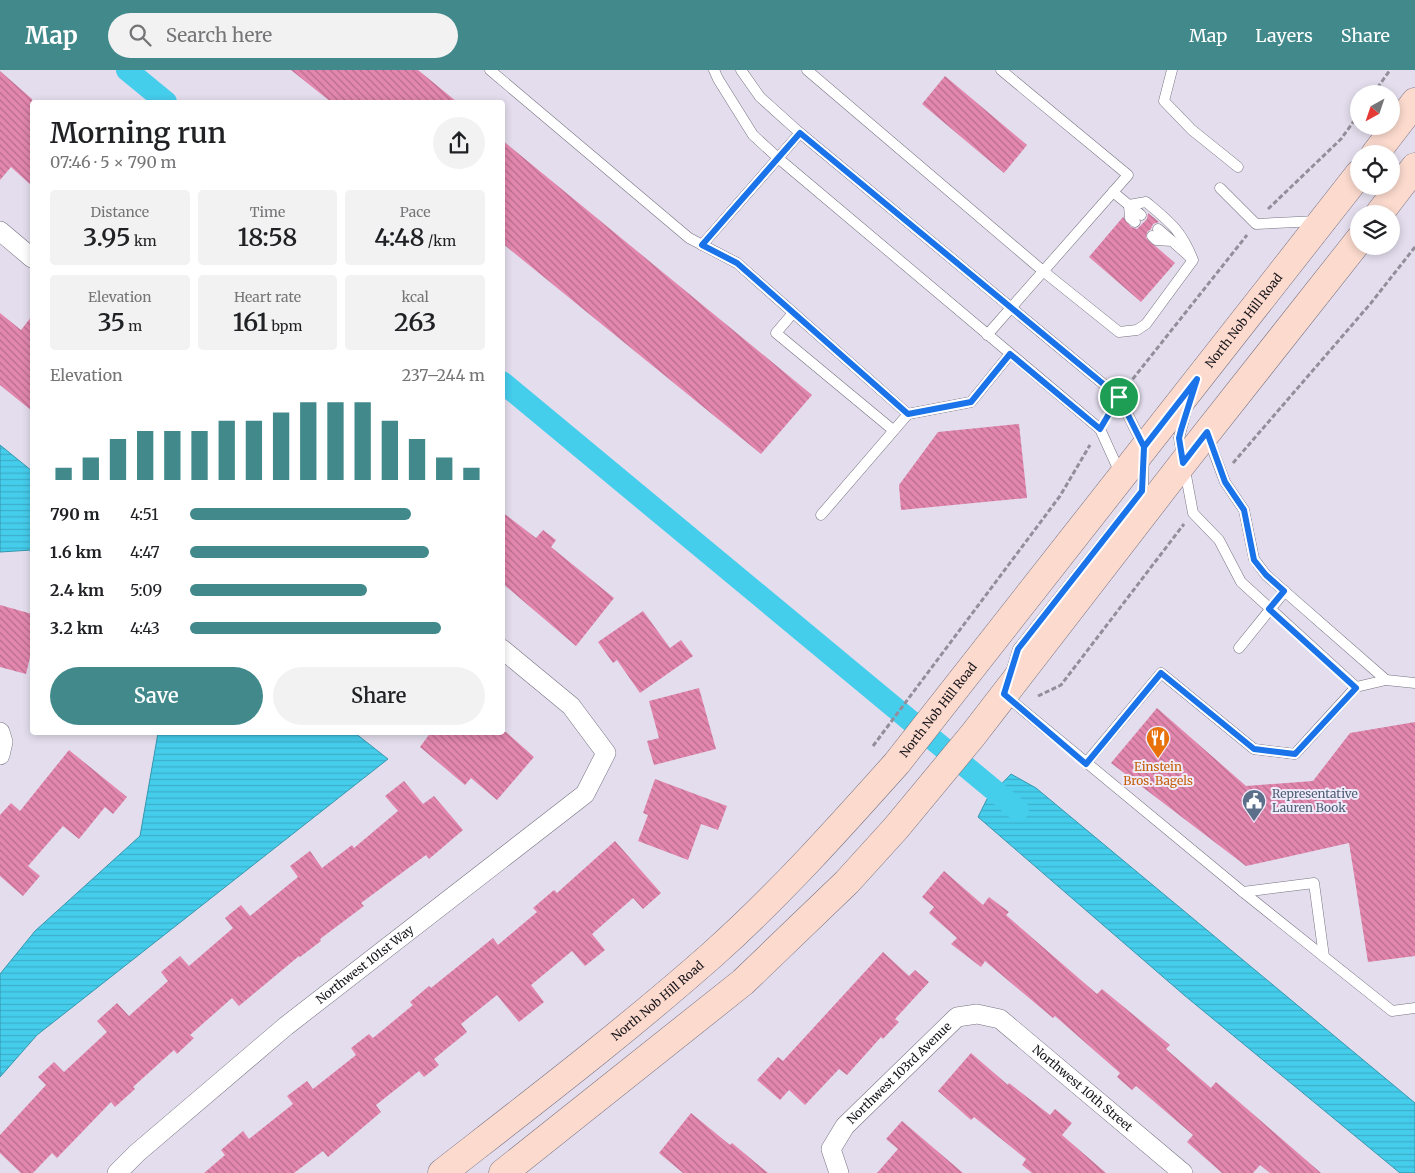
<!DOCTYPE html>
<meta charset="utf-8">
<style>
body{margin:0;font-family:Merriweather,serif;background:#f2f2f2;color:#202124;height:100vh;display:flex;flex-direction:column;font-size:19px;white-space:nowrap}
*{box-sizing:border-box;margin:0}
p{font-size:16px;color:#757577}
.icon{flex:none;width:28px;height:28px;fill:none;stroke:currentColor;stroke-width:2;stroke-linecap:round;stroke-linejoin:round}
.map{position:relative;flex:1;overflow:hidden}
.side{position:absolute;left:30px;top:30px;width:475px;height:635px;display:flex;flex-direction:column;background:#fff;border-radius:5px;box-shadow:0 2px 8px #0003}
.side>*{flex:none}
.needle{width:32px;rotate:220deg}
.buttons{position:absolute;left:1350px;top:15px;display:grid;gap:10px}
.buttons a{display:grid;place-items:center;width:50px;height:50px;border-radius:50%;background:#fff;box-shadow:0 2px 8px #0003;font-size:25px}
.pin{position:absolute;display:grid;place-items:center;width:42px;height:42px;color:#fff;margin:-21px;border:2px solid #fff;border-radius:50%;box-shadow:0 1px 5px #0007}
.round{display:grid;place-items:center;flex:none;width:52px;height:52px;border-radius:26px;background:#f2f2f2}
.summary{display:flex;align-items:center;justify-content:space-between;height:85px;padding:0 20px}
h1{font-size:28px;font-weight:600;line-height:38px}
.stats{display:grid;grid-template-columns:repeat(3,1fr);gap:8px;height:85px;padding:5px 20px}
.stats div{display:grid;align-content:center;border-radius:5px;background:#f2f2f2;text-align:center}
.stats b{font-size:25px;font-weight:600}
.stats small{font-size:14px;font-weight:400}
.stats p{font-size:14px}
.chart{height:140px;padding:10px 20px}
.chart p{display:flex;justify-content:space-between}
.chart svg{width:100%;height:90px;margin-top:5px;stroke:#41898b;stroke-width:6}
.cta{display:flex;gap:10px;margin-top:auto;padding:10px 20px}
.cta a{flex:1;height:58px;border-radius:30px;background:#41898b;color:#fff;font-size:20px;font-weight:600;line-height:58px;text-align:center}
.cta a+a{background:#f2f2f2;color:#202124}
ul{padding:0 20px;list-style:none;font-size:16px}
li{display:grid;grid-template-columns:80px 60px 1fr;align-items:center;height:38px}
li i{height:12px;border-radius:6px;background:#41898b}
header{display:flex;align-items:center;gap:30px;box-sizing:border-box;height:70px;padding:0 25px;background:#41898b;color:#fff}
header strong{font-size:24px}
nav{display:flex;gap:28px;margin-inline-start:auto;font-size:18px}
.search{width:350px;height:45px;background:#f2f2f2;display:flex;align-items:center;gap:12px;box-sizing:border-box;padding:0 18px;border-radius:28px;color:#757577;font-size:19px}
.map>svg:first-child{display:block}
</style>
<header>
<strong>Map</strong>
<div class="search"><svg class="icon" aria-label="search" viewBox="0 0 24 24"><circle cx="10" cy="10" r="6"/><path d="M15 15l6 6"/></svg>Search here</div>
<nav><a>Map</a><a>Layers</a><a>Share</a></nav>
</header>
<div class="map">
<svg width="1415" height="1103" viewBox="0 0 1415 1103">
<defs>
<pattern id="water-rules" width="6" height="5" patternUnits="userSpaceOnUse" patternTransform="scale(1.25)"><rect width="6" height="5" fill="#45cdec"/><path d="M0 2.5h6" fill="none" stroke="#3cafca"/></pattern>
<pattern id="building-back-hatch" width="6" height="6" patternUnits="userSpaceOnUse" patternTransform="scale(1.25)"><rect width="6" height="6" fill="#e387ae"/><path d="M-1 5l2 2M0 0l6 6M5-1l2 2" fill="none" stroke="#b76d8d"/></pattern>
</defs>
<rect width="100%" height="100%" fill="#e3dded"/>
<g fill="url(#water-rules)" stroke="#3796ad">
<path d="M 0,375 L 32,401 L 32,480 L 0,482 Z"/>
<path d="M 158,663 L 355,663 L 388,689 L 37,965 L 0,1007 L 0,904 L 35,861 L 140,766 Z"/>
<path d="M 1011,704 L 1036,718 L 1415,1033 L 1415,1103 L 1400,1103 L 1184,925 L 978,747 L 987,729 Z"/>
</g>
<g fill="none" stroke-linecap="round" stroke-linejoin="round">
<g stroke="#45cdec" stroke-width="22">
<path d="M 127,0 L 166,32"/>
<path d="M 502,312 L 1018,740"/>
</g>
</g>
<g fill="url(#building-back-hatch)">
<path d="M 291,0 L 418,0 L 457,32 L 331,32 Z"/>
<path d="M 0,1 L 32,29 L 32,116 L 11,97 L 0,110 Z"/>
<path d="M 945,6 L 1027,75 L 1004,103 L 922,34 Z"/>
<path d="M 502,70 L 812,325 L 761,384 L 502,173 Z"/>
<path d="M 1148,143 L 1159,152 L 1153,154 L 1151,159 L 1147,162 L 1146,168 L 1175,193 L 1141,232 L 1089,187 L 1123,147 L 1131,157 L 1137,159 L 1147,149 Z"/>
<path d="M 0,243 L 21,260 L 32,246 L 32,341 L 0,315 Z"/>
<path d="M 1019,354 L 1027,428 L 901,440 L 899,415 L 938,362 Z"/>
<path d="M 502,442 L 536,468 L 543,460 L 556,470 L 551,477 L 614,528 L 576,576 L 502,513 Z"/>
<path d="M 0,535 L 32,544 L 32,579 L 26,604 L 0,597 Z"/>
<path d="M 643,541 L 670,578 L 681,570 L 693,586 L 640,623 L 617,590 L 613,593 L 598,572 Z"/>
<path d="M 699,618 L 716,679 L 654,695 L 647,671 L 659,668 L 649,631 Z"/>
<path d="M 1157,638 L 1246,716 L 1313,711 L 1350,663 L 1415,652 L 1415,886 L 1368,892 L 1349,773 L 1246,796 L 1111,693 Z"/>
<path d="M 431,662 L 506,662 L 534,687 L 497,730 L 471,708 L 465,715 L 420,677 Z"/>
<path d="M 69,680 L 127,727 L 113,744 L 105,737 L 79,769 L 63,756 L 28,796 L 40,806 L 23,826 L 0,806 L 0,745 L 11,733 L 20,741 Z"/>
<path d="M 655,709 L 727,736 L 718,760 L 701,754 L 688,790 L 638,771 L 648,745 L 643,743 Z"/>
<path d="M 404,711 L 423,734 L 434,726 L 463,760 L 429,789 L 426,785 L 361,833 L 364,836 L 320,869 L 321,871 L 300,887 L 299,886 L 239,936 L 232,928 L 190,965 L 194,968 L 177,984 L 174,980 L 133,1017 L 135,1019 L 115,1037 L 111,1032 L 57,1088 L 52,1083 L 33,1103 L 21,1103 L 0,1083 L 0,1065 L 46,1015 L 38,1007 L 54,992 L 64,1002 L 107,962 L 97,951 L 117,933 L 129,946 L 168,911 L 161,902 L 180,886 L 189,896 L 233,858 L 225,848 L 241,835 L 250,846 L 298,807 L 290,796 L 310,781 L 322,798 L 352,775 L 354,778 L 398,741 L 385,726 Z"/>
<path d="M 615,771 L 661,823 L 643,839 L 633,828 L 592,864 L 605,880 L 585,896 L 572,881 L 531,915 L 544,932 L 519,952 L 497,925 L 461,954 L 467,962 L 434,989 L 439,995 L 424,1007 L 419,1001 L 376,1035 L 381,1042 L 328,1087 L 323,1081 L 294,1103 L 204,1103 L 225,1085 L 221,1080 L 243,1061 L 249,1069 L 293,1034 L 287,1026 L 307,1011 L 313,1019 L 356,985 L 351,978 L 369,964 L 373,968 L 413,935 L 410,932 L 429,916 L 431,918 L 493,868 L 498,875 L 537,842 L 533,838 L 554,820 L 557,823 Z"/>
<path d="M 944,801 L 983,835 L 989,827 L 1009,842 L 1006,845 L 1097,924 L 1102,919 L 1170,975 L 1166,979 L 1211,1018 L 1216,1012 L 1321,1103 L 1270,1103 L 1260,1095 L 1253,1103 L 1222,1103 L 1187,1072 L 1193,1065 L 1136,1016 L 1132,1020 L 1117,1007 L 1120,1003 L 1055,946 L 1053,948 L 985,891 L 981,897 L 951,874 L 957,868 L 929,843 L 934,837 L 922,827 Z"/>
<path d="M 883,882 L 909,906 L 915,900 L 929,912 L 895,949 L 899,952 L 883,969 L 881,967 L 847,1005 L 839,999 L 805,1035 L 789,1020 L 780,1030 L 757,1010 L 778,987 L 783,991 Z"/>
<path d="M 971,983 L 1008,1015 L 1009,1013 L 1050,1045 L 1055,1039 L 1072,1053 L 1062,1065 L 1106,1103 L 1032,1103 L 1022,1095 L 1026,1089 L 974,1047 L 971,1050 L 938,1021 Z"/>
<path d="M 691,1043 L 730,1075 L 732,1073 L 768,1103 L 683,1103 L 659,1083 Z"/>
<path d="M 902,1051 L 963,1103 L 877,1103 L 898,1079 L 886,1069 Z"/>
</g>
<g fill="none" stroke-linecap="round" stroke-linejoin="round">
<g stroke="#777281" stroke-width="11">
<g id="lane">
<path d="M 490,0 L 689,168 L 737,193 L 908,344 L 971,332 L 1010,284"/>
<path d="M 714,0 L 718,9 L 753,65 L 778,88 L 1100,359 L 1120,403"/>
<path d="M 741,0 L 760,27 L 800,63 L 1119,327 L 1144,377 L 1143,421 L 1018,579 L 1012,599"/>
<path d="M 807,0 L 1043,201 L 1119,262 L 1137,260 L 1146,254 L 1193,190 C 1181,160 1170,152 1146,132 L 1129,135"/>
<path d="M 1172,0 L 1164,31 L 1192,60 L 1238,97"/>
<path d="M 1220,118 L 1256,154 L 1318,151"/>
<path d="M 1113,122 L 1141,145"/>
<path d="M 1129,135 L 1130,148 L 1135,152"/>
<path d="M 1158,159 L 1172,171"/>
<path d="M 1152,166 L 1156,170 L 1172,171 L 1191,188"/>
<path d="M 702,175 L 800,63"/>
<path d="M 793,243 L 776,263 L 893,360"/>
<path d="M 987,265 L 1128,105 L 1001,0"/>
<path d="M 1187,338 L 1179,368 L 1193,443 L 1219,470 L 1241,512 L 1356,617"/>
<path d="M 1208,367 L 1225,412 L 1244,440 L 1254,489 L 1266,505 L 1386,610"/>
<path d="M 821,445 L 908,344"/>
<path d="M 1239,578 L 1285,521"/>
<path d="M 1006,626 L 1243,822 L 1392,941 L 1415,938"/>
<path d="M 1086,693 L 1161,603 L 1254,679 L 1295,684 L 1356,617 L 1386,610 L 1415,613"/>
<path d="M 1243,822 L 1314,813 L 1324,887"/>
</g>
</g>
<g stroke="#777281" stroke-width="20">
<g id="street">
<path d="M 0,161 L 32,188"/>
<path d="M 0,662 L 3,672 L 0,685"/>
<path id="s1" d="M 117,1103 L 137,1083 L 286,956 L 585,724 L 606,683 L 571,636 L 502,579"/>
<path id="s2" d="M 839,1103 L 831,1079 L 845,1056 L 957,947 L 977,944 L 1000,949 L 1183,1103"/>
</g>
</g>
<g stroke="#777281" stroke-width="29">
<g id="secondary">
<path d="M 1375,84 L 1415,32"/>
<path d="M 1379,144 L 1415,97"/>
<path id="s3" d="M 442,1103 C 533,1032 626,961 713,884 C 779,825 838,759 897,693 L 1359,104"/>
<path d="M 503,1103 L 743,912 L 847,812 L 896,758 L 973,665 L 1183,393 L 1359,170"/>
</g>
</g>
<g stroke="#928e9a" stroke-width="3" stroke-dasharray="5 2.5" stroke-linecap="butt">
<path d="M 1373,24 L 1390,0"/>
<path d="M 1268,139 L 1341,69 L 1359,44"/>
<path d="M 1128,315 L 1247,165"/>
<path d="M 1233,393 L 1371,233 L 1415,177"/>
<path d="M 1038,626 L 1061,615 L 1184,454"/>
<path d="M 873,676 L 1060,426 L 1090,375"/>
</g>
<use href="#lane" stroke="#fff" stroke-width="10"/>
<use href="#street" stroke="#fff" stroke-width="19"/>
<use href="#secondary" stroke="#fcdace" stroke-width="28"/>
</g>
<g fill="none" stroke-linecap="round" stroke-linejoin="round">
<g stroke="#fff" stroke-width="10">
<path id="route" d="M 1119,327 L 1100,359 L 1010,284 L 971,332 L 908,344 L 737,193 L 702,175 L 800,63 L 1119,327 L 1144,377 L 1142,421 L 1018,579 L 1004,624 L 1086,694 L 1161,603 L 1254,679 L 1295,684 L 1356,618 L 1269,539 L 1284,521 L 1266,505 L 1254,490 L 1244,440 L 1225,412 L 1207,362 L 1183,393 L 1179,368 L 1181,360 L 1197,309 L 1144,377 L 1119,327"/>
</g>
<use href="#route" stroke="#1a73e8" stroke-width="6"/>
</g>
<defs>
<g id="restaurant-pin" transform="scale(1.25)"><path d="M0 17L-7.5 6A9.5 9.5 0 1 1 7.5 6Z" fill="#e8710a" stroke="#f0ebfb"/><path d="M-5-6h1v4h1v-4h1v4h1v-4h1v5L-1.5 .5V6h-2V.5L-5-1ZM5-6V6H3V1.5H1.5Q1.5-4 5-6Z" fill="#fff"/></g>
<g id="civic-pin" transform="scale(1.25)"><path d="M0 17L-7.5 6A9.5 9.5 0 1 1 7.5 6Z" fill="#5c6f8a" stroke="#f0ebfb"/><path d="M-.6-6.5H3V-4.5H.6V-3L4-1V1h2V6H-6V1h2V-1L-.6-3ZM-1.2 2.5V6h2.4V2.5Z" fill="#fff"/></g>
</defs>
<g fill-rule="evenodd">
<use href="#restaurant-pin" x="1158" y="668"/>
<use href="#civic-pin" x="1254" y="731"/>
</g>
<g text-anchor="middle" stroke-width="4" stroke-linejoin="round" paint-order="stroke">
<g font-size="12" fill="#161419" stroke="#f0ebfb">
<text dy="4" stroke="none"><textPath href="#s3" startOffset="1176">North Nob Hill Road</textPath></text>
<text dy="4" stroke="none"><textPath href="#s3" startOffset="681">North Nob Hill Road</textPath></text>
<text dy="4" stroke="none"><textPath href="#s1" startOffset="324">Northwest 101st Way</textPath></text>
<text dy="4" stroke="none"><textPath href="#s3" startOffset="276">North Nob Hill Road</textPath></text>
<text dy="4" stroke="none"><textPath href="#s2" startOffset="128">Northwest 103rd Avenue</textPath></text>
<text dy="4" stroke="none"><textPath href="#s2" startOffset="360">Northwest 10th Street</textPath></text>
</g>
<g font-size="12" fill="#c56008" stroke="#f0ebfb">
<text x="1158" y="701">Einstein<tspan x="1158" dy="14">Bros. Bagels</tspan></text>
</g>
<g font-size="12" fill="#4e5e75" stroke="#f0ebfb" text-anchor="start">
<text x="1272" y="728">Representative<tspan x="1272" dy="14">Lauren Book</tspan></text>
</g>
</g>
</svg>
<div class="buttons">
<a><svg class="needle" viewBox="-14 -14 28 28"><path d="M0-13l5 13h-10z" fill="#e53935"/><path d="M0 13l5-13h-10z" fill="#757577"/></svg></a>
<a><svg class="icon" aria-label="locate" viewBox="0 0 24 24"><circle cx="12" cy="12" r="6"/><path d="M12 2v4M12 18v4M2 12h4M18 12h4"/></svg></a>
<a><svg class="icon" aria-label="layers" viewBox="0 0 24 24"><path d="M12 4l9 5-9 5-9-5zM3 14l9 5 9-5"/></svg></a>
</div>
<div class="pin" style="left:1119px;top:327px;background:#1e9e55"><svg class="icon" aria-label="arrive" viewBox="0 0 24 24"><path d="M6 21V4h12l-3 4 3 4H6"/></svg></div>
<section class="side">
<div class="summary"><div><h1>Morning run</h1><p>07:46 · 5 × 790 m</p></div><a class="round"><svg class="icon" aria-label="share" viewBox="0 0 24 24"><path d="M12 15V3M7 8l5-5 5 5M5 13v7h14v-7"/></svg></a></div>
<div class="stats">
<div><p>Distance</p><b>3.95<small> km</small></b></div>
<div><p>Time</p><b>18:58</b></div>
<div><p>Pace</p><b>4:48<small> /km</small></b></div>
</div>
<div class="stats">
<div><p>Elevation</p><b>35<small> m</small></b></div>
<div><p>Heart rate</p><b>161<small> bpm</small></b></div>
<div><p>kcal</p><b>263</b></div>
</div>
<div class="chart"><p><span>Elevation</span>237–244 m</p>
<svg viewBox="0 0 160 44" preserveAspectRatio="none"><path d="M5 44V38M15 44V33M25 44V24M35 44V20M45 44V20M55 44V20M65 44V15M75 44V15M85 44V11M95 44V6M105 44V6M115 44V6M125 44V15M135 44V24M145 44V33M155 44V38"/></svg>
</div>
<ul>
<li><b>790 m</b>4:51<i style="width:75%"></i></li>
<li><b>1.6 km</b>4:47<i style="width:81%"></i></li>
<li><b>2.4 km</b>5:09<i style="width:60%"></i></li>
<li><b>3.2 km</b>4:43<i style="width:85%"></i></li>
</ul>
<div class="cta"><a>Save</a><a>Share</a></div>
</section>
</div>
